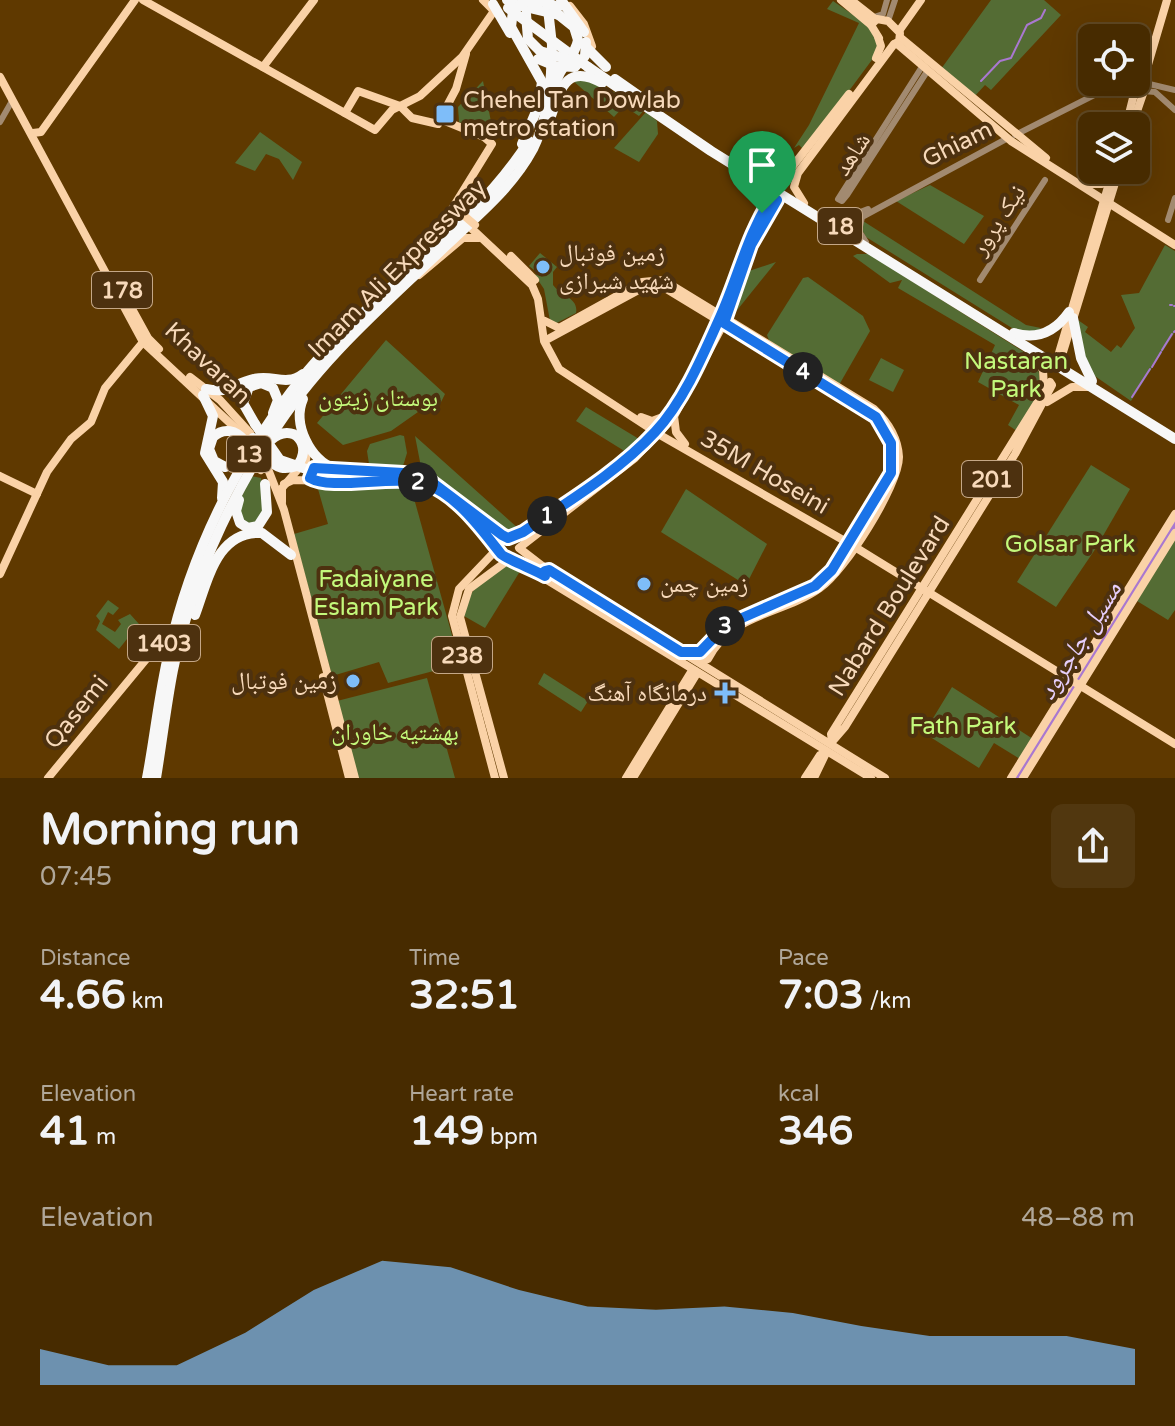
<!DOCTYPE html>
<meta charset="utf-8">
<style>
body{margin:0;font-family:"Varela Round","Noto Naskh Arabic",sans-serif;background:#51370f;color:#f1f3f6;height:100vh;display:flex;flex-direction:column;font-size:30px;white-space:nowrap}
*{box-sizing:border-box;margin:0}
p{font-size:26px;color:#b0a799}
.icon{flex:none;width:44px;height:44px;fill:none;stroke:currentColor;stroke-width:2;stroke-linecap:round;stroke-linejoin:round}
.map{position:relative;height:778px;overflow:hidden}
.sheet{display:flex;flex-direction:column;background:#472b00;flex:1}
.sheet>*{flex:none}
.buttons{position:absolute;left:1078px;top:24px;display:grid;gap:16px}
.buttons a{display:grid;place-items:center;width:72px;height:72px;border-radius:12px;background:#472b00;box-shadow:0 8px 32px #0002,0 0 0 2px #5f4722;font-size:40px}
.pin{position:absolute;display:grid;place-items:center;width:68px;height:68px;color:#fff;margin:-82px -34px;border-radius:50% 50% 50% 0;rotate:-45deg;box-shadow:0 0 8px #0007}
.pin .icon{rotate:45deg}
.km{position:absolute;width:40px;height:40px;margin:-20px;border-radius:50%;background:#222;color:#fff;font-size:22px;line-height:40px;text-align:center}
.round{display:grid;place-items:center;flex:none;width:84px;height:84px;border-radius:12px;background:#51370f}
.headline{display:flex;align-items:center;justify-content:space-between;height:136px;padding:0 40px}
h1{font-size:44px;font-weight:800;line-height:60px}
.figures{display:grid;grid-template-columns:repeat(3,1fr);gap:12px;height:136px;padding:8px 40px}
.figures div{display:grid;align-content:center}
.figures b{font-size:40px;font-weight:800}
.figures small{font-size:22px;font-weight:400}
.figures p{font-size:22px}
.chart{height:224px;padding:16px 40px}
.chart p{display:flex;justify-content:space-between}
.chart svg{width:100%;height:144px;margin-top:8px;fill:#7ebdf9;opacity:.7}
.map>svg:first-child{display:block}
</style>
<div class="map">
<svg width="1175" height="778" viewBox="0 0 1175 778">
<rect width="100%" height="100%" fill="#5f3900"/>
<g fill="#546c34">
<path d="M 991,0 L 1044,0 L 1061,15 L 991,90 L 985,85 L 974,97 L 941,69 Z"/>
<path d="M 833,1 L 868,25 L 880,49 L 800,157 L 802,148 L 799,145 L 794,148 L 809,125 L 859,23 L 827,9 Z"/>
<path d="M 571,79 L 592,79 L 644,110 L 639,116 L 624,106 L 614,117 Z"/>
<path d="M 483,81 L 494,137 L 459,122 L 458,107 Z"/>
<path d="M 646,112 L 657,121 L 658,134 L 639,162 L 614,148 Z"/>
<path d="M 260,132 L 302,162 L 293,180 L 279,159 L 266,154 L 255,171 L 235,163 Z"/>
<path d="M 930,185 L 984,216 L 964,244 L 896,201 Z"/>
<path d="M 863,221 L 1026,325 L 1041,328 L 1035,333 L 1020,333 L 866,237 L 861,228 Z"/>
<path d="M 1165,245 L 1175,251 L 1175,332 L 1131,401 L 1089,372 L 1075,318 L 1088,327 L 1085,332 L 1111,352 L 1117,345 L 1121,348 L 1135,328 L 1121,295 L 1139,293 Z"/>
<path d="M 540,253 L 557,267 L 553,272 L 553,285 C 561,296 579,298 576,313 L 551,326 L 544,289 L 534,274 L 543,277 L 529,266 Z"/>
<path d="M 857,254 L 869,254 L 1035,359 C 1047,394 1036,402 1017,431 L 1008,425 L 1019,405 L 978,382 L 995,345 L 898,288 L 902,280 L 890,283 L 853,256 Z"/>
<path d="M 776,262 L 734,314 L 743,273 Z"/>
<path d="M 808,277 L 863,316 L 870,331 L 839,385 L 770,343 L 767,335 L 803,278 Z"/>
<path d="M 386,340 L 445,394 L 440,404 L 430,411 L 416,395 L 409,403 L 418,412 L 391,431 L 343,445 L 317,423 Z"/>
<path d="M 881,358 L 904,370 L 893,392 L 869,380 Z"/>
<path d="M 586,407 L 639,439 L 638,442 L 626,452 L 576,421 Z"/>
<path d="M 400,435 L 404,436 L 407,453 L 403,466 L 385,469 L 369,464 L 367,451 L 370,444 Z"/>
<path d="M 415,436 L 519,529 C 494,538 441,483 421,467 Z"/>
<path d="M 1091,465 L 1130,489 L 1096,548 L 1056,607 L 1017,582 Z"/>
<path d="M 251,476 L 261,478 L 266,508 L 255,526 L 241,522 L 241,498 Z"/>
<path d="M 316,482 L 410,484 L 460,664 L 388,683 L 379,662 L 332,676 L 294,534 L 328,524 Z"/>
<path d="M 686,489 L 767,544 L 746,585 L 661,532 Z"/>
<path d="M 1175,539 L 1175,610 L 1168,620 L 1137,601 Z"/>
<path d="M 511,563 L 522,568 L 485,628 L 464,616 C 465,593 489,568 511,563 Z"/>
<path d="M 108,600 L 119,608 L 113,615 L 108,612 L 102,624 L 115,632 L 121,624 L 118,620 L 130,614 L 139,624 L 119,649 L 96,630 L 100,621 L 96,616 Z"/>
<path d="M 544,673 L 588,701 L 581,712 L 538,684 Z"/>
<path d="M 427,678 L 455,778 L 358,778 L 337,701 Z"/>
<path d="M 952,687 L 1033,739 L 1020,759 L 994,743 L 979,768 L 924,733 Z"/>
</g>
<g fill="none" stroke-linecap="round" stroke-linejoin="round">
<g stroke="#a978d0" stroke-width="2">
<path d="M 981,81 L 1000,61 L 1011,58 L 1027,25 L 1041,18 L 1045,10"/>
<path d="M 1170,305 L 1172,305"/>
<path d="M 1174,306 L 1175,306"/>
<path d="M 1174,332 L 1175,331"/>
<path d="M 1162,350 L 1172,334"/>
<path d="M 1152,367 L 1161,352"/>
<path d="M 1132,397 L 1150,369"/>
</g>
<path stroke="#a978d0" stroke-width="5" d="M 1017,778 L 1175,524"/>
<path stroke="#76511c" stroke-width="10" stroke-dasharray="10 5" stroke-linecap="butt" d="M 529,141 L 539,113"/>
<g stroke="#a28a70" stroke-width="6">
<path d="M 874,17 L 883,14 L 887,0"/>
<path d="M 888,21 L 895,0"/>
<path d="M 923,65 L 838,199 L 842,201 L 847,195 L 928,70"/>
<path d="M 1145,83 L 1175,90"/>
<path d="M 1144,91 L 1155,92 L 1175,110"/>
<path d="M 0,122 L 12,101"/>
<path d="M 1015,135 L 1120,82"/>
<path d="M 1168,220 L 1175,198"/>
<path d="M 834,222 L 868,209"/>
<path d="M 866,242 L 859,231 L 862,217 L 1008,138"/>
<path d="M 980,280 L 1045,180"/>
</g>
<g stroke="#fad2a7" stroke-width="8">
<path d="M 143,0 L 375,130 L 392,110 L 420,96 L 462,57 L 494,11 L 483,0"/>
<path d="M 841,0 L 871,25 L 879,38"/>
<path d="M 851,0 L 875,19"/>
<path d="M 570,6 L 584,24 L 592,46"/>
<path d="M 871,25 L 877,19 L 888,21 L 900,33 L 899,42"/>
<path d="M 899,31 L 921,0"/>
<path d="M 901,38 L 1046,158"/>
<path d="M 896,43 L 1011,141 L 1175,245"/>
<path d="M 876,58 L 881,46 L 878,37"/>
<path d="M 263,67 L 314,0"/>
<path d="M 1147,68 L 1167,0"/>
<path d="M 0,77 L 143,342 L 246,438"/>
<path d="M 1132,82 L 1136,91 L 1144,91 L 1143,80 L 1136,77"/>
<path d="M 345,113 L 358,91 L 400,106 L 412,118 L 438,124"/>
<path d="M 1126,126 L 1135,90"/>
<path d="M 1132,126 L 1144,91"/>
<path d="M 33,133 L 41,132 L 135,0"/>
<path d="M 1113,170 L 1059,353 L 1063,352 L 1119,170"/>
<path d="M 766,180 L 780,178 L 789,171 L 849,94"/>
<path d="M 1088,184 L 1102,184 L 1110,176"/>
<path d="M 777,200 L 751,245 L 724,323 L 673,418 L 635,458 L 519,548 L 541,565 L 885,778"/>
<path d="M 804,203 L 794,187 L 798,173 L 894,44"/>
<path d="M 457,217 L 450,212 L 492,144 L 484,137 L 440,119 L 456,89 L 466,54"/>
<path d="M 471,228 L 532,285 L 538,299 L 544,341 L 559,369 L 660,435 L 850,544 L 1175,744"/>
<path d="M 744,248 C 752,228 773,206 763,184"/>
<path d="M 511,256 L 535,280"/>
<path d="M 419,275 L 463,238 L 479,238"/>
<path d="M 120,287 L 148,338 L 159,349"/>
<path d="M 545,321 L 559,328 L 642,282 L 663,280 L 874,409 C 888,422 898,437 899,457 C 899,486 844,572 820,588 C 782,615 731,613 708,659 L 702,660 C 701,617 793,604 821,582 C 838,568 849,545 860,527 C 885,485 916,445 864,409 L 660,285 L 646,286 L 548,339"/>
<path d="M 1032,353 L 1043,370 L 1044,388"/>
<path d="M 190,377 L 220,400 L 250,433"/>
<path d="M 1050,382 L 1052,385 L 1015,454 L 845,727 L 832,742 L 831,734 Z"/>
<path d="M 1047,402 L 1072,387 L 1089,387"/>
<path d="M 668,415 L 719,320 L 732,284"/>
<path d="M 674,416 L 676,432 L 685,444"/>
<path d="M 641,417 L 652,421 L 668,415"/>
<path d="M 268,469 L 284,510 L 355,778"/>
<path d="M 315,472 L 400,475 L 430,480 L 508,538 C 541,528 633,456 658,429"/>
<path d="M 0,476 L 37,494"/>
<path d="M 284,484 L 293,480 L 425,484"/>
<path d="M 282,502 L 282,488 L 306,460 L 308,446"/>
<path d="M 461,510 L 499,547 L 459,589 L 452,616 L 495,778"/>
<path d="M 0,574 L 47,472 L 71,439 L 91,422 L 105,388 L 143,342"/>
<path d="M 323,677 L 349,778"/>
<path d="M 48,778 L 167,634"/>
<path d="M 504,778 L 460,617 L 469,589 L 511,558 L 871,778"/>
<path d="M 626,778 L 691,672 L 695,671 L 696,675 L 633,778"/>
<path d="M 805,778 L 820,755 L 826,753 L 814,778"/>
<path d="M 1011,778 L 1175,514"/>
<path d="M 1023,778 L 1175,533"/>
</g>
<g stroke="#f7f7f7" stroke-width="10">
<path d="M 507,0 L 512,3"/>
<path d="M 561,0 L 584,32"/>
<path d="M 493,4 L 510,33"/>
<path d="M 526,14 L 528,39 L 540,51"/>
<path d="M 511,27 L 542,82 L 538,107 L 522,144"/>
<path d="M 583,44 L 606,67"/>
<path d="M 588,67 L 711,151 L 1175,439"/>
<path d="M 615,79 L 645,100"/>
<path d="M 555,87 C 558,67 575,58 578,40 L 574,27 L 559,15"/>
<path d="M 550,119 C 560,91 565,62 602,83"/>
<path d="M 1073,318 L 1081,358 L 1092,381"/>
<path d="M 1014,333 C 1037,340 1055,332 1069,312"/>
<path d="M 206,389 C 231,394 232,384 254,379 C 273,374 285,387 303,374"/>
<path d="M 203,395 L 213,416 L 205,453 L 223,482 L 222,498"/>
<path d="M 303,399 C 292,424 310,460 335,469"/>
<path d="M 255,424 L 243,403 L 249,387 L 261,383 L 273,388 L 278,400 L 273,413"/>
<path d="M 245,441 C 236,430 224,427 213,437 L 209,449 L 214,461 L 225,467 L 245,460"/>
<path d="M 268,458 C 277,469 284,470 297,466 C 314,445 293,421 271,440"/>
<path d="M 239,500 L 236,511 L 240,523 L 248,528 L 258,526 L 267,512 L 265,484"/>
<path d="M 195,615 C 208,580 217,530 262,533 L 291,555"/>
<path d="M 147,778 C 155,736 159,694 169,652 C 193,542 250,433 327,349 C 392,279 477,222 529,141"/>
<path d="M 156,778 C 162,742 166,706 173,670 C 190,586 226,507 271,436 C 318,361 385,304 448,244 C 479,214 512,188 533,149 C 545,125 549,100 551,73"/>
</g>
<g stroke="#fad2a7" stroke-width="8">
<path d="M 461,213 L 475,225"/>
<path d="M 252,450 L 261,470"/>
</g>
<g stroke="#f7f7f7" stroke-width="10">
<path d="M 547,0 L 552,45 L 551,73"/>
<path d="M 517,5 L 559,15"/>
<path d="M 508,8 L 588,67"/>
<path d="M 511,27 L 513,11 L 523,2 L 542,1 L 558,7"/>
<path d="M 540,51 L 573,61"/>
<path d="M 538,59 L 555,66 L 575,67 L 585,56 L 586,42"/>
<path d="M 255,424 L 280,460 L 315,472"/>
<path d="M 253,438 L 268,458"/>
<path d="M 245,441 L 254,452"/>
</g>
</g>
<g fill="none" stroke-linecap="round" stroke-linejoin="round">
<g stroke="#fff" stroke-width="16">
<path id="route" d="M 772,197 L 777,200 L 751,245 L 724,323 L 876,417 L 891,443 L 891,473 L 832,570 L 815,586 L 726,625 L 700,652 L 681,652 L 549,570 L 545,571 L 545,576 C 537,571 504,558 501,554 C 482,530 457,495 426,484 C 395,474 332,491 310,478 L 314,468 L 421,474 L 502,535 L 508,538 L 523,532 C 567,502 618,472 655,432 C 684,401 704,353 721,315 C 739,275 747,235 772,197 Z"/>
</g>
<use href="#route" stroke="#1a73e8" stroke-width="10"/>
</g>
<g fill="#7ebdf9" stroke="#4d310f" stroke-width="3">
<rect x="435" y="104" width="20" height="20" rx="4"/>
<circle cx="543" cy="267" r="8"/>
<circle cx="644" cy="584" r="8"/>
<circle cx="353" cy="681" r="8"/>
<path d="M721 681h8v8h8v8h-8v8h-8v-8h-8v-8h8z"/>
</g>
<g text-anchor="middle" stroke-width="8" stroke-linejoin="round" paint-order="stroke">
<g fill="#4d310f" stroke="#c4a787" stroke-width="2">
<rect x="818" y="208" width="44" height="36" rx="6"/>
<rect x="92" y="272" width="60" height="36" rx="6"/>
<rect x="227" y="436" width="44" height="36" rx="6"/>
<rect x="962" y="461" width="60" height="36" rx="6"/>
<rect x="128" y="625" width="72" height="36" rx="6"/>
<rect x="432" y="637" width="60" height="36" rx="6"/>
</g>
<g font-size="22" font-weight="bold" fill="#f7d9ba">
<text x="840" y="234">18</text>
<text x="122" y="298">178</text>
<text x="249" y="462">13</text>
<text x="992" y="487">201</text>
<text x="164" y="651">1403</text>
<text x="462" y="663">238</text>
</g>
<g font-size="24" fill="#f7d9ba" stroke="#4d310f" text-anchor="start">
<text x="463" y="108">Chehel Tan Dowlab<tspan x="463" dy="28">metro station</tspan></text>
<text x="559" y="261">زمین فوتبال<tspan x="559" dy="28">شهید شیرازی</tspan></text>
<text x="660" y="592">زمین چمن</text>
<text x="337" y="689" text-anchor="end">زمین فوتبال</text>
<text x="707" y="701" text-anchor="end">درمانگاه آهنگ</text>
</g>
<g font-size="24" fill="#f7d9ba" stroke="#4d310f">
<text transform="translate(957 144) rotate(-26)" y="8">Ghiam</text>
<text transform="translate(852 154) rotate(-57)" y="8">شاهد</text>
<text transform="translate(998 220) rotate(-57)" y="8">نیک پرور</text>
<text transform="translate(397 268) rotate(-45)" y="8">Imam Ali Expressway</text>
<text transform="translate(208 363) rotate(43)" y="8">Khavaran</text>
<text transform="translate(765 472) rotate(30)" y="8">35M Hoseini</text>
<text transform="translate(889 606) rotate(-58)" y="8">Nabard Boulevard</text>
<text transform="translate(76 712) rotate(-51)" y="8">Qasemi</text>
</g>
<g font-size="24" fill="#c3f97b" stroke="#4d310f">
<text x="1016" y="369">Nastaran<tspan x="1016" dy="28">Park</tspan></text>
<text x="378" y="406">بوستان زیتون</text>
<text x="1070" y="552">Golsar Park</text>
<text x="376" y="587">Fadaiyane<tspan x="376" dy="28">Eslam Park</tspan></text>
<text x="963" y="734">Fath Park</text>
<text x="395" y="740">بهشتیه خاوران</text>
</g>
<g font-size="26" font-style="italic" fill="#e6cffc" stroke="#4d310f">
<text transform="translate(1079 640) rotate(-58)" y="9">مسیل جاجرود</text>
</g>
</g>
</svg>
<div class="buttons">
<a><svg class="icon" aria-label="locate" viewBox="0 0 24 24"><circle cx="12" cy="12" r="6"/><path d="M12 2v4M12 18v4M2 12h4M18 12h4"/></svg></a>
<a><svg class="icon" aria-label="layers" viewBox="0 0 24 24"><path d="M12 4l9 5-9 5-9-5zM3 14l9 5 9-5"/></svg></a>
</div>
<div class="pin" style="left:762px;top:213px;background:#1e9e55"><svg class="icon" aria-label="arrive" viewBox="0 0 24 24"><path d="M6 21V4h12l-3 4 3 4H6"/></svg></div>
<b class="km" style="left:547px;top:516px">1</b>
<b class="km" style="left:418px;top:482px">2</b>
<b class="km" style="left:725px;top:626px">3</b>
<b class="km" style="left:803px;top:372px">4</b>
</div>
<section class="sheet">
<div class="headline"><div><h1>Morning run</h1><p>07:45</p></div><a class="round"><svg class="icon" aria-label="share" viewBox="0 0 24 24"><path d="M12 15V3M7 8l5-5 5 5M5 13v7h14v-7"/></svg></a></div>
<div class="figures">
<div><p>Distance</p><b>4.66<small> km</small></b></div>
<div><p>Time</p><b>32:51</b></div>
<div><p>Pace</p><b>7:03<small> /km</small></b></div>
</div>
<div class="figures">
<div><p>Elevation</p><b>41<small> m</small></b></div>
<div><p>Heart rate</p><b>149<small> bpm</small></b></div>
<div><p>kcal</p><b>346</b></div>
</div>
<div class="chart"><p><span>Elevation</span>48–88 m</p>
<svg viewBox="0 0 160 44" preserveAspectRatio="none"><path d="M0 44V33L10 38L20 38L30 28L40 15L50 6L60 8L70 15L80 20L90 21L100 20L110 22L120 26L130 29L140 29L150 29L160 33V44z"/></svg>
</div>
</section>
